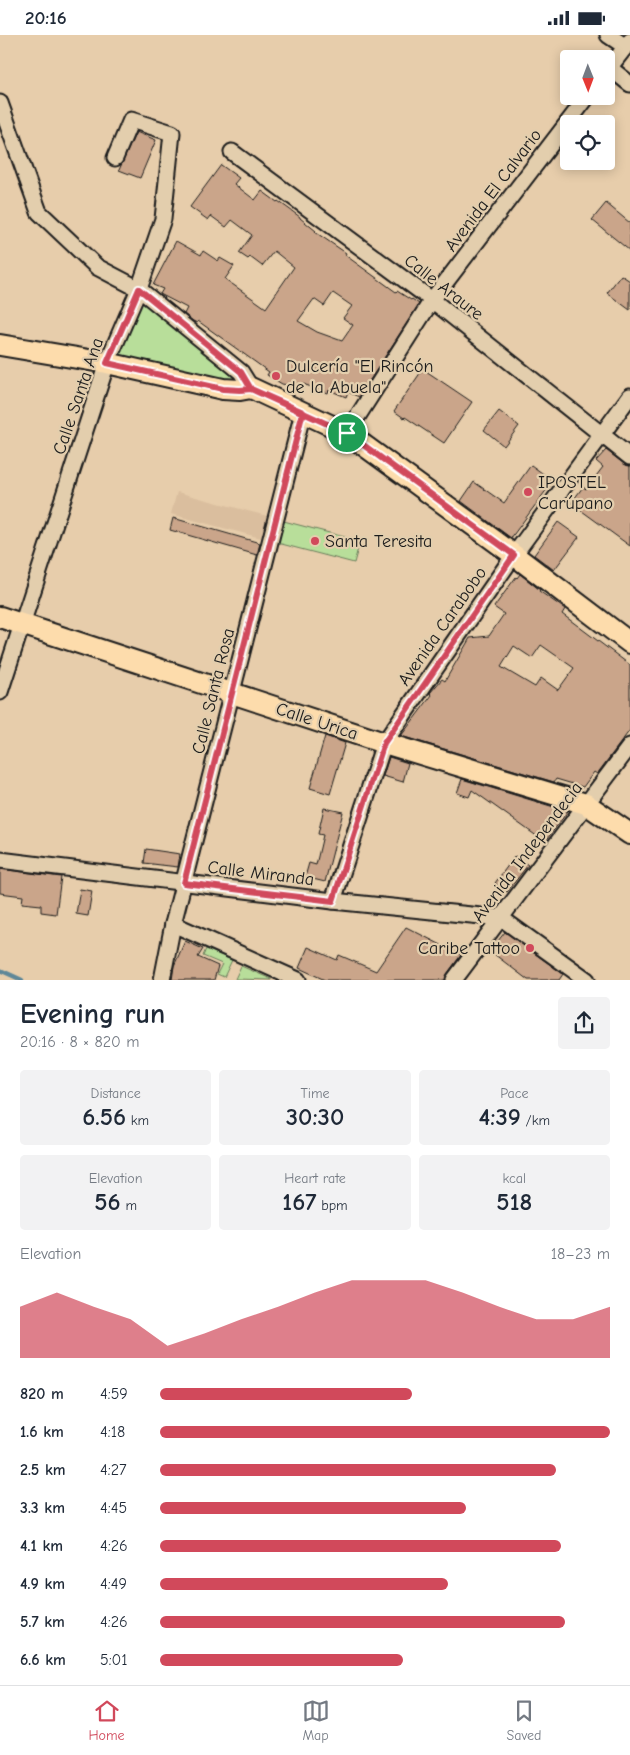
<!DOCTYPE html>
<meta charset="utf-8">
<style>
body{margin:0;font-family:"Comic Neue",sans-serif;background:#f2f2f3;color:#1f2937;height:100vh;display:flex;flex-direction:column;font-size:19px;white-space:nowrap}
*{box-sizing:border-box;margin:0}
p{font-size:16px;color:#747a83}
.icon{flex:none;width:28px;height:28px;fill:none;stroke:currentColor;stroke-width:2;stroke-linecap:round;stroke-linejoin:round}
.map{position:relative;height:945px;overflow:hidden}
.side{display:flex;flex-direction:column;background:#fff;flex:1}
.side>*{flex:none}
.needle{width:32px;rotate:179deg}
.controls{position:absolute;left:560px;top:15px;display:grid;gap:10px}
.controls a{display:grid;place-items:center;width:55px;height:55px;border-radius:5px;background:#fff;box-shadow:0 2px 12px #0003;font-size:25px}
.pin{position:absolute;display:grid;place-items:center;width:42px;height:42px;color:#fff;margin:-21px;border:2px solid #fff;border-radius:50%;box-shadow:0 1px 5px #0007}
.round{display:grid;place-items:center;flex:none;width:52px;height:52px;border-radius:5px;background:#f2f2f3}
.headline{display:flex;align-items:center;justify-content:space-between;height:85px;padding:0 20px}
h1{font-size:28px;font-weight:600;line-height:38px}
.metrics{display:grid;grid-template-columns:repeat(3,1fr);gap:8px;height:85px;padding:5px 20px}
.metrics div{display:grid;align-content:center;border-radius:5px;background:#f2f2f3;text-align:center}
.metrics b{font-size:25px;font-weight:600}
.metrics small{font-size:14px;font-weight:400}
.metrics p{font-size:14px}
.chart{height:140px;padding:10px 20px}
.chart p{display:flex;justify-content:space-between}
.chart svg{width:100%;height:90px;margin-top:5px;fill:#d1495b;opacity:.7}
ul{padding:0 20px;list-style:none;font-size:16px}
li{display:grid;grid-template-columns:80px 60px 1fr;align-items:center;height:38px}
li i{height:12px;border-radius:6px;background:#d1495b}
.status{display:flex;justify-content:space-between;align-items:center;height:35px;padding:0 25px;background:#fff;direction:ltr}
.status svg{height:14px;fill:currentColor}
.menu{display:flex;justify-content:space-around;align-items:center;height:70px;border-top:1px solid #e0e1e3;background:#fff;font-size:14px;color:#747a83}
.menu a{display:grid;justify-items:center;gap:2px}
.menu .selected{color:#d1495b}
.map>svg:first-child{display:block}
</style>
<div class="status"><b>20:16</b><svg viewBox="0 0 49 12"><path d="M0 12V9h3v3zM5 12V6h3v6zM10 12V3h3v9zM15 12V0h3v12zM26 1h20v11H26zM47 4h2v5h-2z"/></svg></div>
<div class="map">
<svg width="630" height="945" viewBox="0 0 630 945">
<rect width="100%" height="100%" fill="#e7cdab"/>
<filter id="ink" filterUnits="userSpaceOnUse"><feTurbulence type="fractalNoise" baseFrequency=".02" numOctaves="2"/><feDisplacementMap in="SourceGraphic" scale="10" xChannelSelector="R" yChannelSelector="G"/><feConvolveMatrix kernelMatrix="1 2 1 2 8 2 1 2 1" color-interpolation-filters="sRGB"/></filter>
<g filter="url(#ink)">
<path fill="#dabe9e" d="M 177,457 L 360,506 L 354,528 L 171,479 Z"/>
<g fill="#b8de9a" stroke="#6a7d5b">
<path d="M 141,262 L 242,350 L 113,323 Z"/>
<path d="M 276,484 L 360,506 L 354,528 L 270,506 Z"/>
<path d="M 206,914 L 232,925 L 224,942 L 217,939 L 222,929 L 203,921 Z"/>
<path d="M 241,931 L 271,944 L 271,945 L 235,944 Z"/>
</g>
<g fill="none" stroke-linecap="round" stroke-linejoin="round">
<path stroke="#5e8798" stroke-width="4.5" d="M 0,935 L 22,945"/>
</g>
<g fill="#caa58a" stroke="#1c1c1c" fill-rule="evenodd">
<path d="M 136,97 L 156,105 L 140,143 L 119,135 Z"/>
<path d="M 221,130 L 239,143 L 234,149 L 255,165 L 262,156 L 277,167 L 278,166 L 300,182 L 300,183 L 316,196 L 315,197 L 346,218 L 345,220 L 396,257 L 397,256 L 411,265 L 412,264 L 419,269 L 359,362 L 348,357 L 346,362 L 329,355 L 328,358 L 303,349 L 302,353 L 282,349 L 267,340 L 269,337 L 198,286 L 197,288 L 193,286 L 184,279 L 187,273 L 160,259 L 163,254 L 153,250 L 176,206 L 201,220 L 203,216 L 218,226 L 220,223 L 234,231 L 225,244 L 266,273 L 294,232 L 274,216 L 262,231 L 250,222 L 248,224 L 239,218 L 252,200 L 232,185 L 226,192 L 211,181 L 208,185 L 190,172 ZM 333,258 L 352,271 L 343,283 L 353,290 L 342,306 L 317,297 L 298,286 L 314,264 L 324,271 Z"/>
<path d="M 606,168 L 630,188 L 630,216 L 592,185 Z"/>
<path d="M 621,240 L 630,246 L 630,275 L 607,258 Z"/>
<path d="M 423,334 L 472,367 L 444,408 L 405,382 L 404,383 L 394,376 Z"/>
<path d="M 499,376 L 519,391 L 504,411 L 484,395 Z"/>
<path d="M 606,415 L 624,429 L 630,431 L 630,511 L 571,468 L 583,452 L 586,454 L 603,432 L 596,426 Z"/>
<path d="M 531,430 L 553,446 L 511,503 L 461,466 L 474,447 L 504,468 Z"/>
<path d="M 173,483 L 260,508 L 257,520 L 170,495 Z"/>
<path d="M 558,487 L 579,502 L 554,535 L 534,520 Z"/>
<path d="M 520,539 L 540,555 L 539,556 L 565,574 L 562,579 L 630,630 L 630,695 L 597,739 L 594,737 L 583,752 L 556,744 L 554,747 L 401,701 L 432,660 L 430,658 L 442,644 L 445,646 L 470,603 L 489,601 L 504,579 L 494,572 L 516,542 L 517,543 ZM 541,610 L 574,633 L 558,655 L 541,643 L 535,652 L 501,632 L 514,611 L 532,623 Z"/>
<path d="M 325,701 L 345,708 L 330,759 L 310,753 Z"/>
<path d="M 389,722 L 408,728 L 403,747 L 383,741 Z"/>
<path d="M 462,744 L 567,776 L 568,776 L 545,807 L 472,755 L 469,762 L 457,758 Z"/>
<path d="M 324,773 L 343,777 L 325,847 L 305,842 L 309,828 L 316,830 L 323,800 L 318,799 Z"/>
<path d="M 146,814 L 180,819 L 178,832 L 144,828 Z"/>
<path d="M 515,821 L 528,830 L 507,857 L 495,848 Z"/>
<path d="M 0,834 L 61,842 L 56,879 L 41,877 L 41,870 L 22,868 L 23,861 L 0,858 Z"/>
<path d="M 80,854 L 92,856 L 88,881 L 76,879 Z"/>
<path d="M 406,892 L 461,920 L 447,939 L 445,945 L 325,945 L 299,933 L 308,912 L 337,925 L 339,920 L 376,936 Z"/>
<path d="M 505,897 L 563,939 L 559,945 L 528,945 L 490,916 Z"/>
<path d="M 185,906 L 203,914 L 198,922 L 218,931 L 214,945 L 172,945 L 174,931 Z"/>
</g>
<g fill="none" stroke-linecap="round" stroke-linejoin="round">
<g stroke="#1c1c1c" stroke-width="19">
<g id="minor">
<path d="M 608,0 L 626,12"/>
<path d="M 610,33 L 630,49"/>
<path d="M 606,37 L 630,6"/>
<path d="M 0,68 L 39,177 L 97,232 L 139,254 L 241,337 L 251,353"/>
<path d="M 232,117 L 432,265 L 630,422"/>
<path d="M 347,398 L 432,265 L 588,61"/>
<path d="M 0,657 L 107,328 L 139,254 L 163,184 L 172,98 L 131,85 L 115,123"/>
<path d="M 0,825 L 333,866 L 501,883 L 587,945"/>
<path d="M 333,866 L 384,708 L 514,520 L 630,361"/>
<path d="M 173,889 L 298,945"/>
<path d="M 162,945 L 173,889 L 303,377"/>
<path d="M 454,945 L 630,711"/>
</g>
</g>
<g stroke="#1c1c1c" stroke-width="24">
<g id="major">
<path d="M 0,310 L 107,328 L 223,354 L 240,355 L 251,353 L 347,398 L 514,520 L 630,608"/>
<path d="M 0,582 L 384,708 L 586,769 L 630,799"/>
</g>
</g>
<use href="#minor" stroke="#e3cead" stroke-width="15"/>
<use href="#major" stroke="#fddcac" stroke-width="20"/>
</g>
</g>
<g fill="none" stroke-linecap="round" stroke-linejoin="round" filter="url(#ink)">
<g stroke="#fff" stroke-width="10">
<path id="route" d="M 347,398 L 251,354 L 241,337 L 139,254 L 107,328 L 223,354 L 240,355 L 251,354 L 303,377 L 184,848 L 333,866 L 384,708 L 514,520 L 347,398"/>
</g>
<use href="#route" stroke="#d1495b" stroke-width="6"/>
</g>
<g fill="#d1495b" stroke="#e3cead" stroke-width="2">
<circle cx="276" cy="341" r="5"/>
<circle cx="528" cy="457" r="5"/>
<circle cx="315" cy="506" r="5"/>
<circle cx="530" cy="913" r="5"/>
</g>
<g text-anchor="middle" stroke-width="4.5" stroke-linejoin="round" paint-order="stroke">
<g font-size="18" fill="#1c1c1c" stroke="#e3cead">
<text transform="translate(493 155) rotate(-53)" y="6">Avenida El Calvario</text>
<text transform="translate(444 252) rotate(38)" y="6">Calle Araure</text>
<text transform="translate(78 361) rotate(-71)" y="6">Calle Santa Ana</text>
<text transform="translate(442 591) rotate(-55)" y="6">Avenida Carabobo</text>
<text transform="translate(213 656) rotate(-76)" y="6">Calle Santa Rosa</text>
<text transform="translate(317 686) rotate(18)" y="6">Calle Urica</text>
<text transform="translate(527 817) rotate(-53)" y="6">Avenida Independecia</text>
<text transform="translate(261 838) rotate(7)" y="6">Calle Miranda</text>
</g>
<g font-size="18" fill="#1c1c1c" stroke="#e3cead" text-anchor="start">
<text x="286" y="337">Dulcería "El Rincón<tspan x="286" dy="21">de la Abuela"</tspan></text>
<text x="538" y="453">IPOSTEL<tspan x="538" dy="21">Carúpano</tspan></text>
<text x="325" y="512">Santa Teresita</text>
<text x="520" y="919" text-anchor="end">Caribe Tattoo</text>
</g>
</g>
</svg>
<div class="controls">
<a><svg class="needle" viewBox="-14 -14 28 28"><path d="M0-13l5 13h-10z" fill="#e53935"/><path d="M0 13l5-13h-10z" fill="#747a83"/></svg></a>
<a><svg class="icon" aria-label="locate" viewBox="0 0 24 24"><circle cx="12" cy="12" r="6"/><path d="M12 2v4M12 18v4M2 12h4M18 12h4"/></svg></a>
</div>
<div class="pin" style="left:347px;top:398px;background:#1e9e55"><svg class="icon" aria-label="arrive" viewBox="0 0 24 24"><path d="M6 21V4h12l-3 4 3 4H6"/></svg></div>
</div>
<section class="side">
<div class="headline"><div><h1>Evening run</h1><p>20:16 · 8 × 820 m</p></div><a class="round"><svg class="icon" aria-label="share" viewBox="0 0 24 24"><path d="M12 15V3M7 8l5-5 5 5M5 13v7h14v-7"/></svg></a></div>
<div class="metrics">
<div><p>Distance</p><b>6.56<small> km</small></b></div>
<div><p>Time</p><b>30:30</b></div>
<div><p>Pace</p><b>4:39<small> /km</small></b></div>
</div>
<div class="metrics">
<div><p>Elevation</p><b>56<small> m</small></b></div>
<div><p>Heart rate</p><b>167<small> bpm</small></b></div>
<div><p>kcal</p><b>518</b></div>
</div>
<div class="chart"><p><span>Elevation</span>18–23 m</p>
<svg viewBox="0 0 160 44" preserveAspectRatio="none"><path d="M0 44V19L10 12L20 19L30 25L40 38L50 32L60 25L70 19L80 12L90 6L100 6L110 6L120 12L130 19L140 25L150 25L160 19V44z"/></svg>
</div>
<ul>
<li><b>820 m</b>4:59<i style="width:56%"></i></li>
<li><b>1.6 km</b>4:18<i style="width:100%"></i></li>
<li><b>2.5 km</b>4:27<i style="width:88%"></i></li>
<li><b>3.3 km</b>4:45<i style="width:68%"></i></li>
<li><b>4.1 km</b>4:26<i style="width:89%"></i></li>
<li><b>4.9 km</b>4:49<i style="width:64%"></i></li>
<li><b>5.7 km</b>4:26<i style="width:90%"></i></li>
<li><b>6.6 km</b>5:01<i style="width:54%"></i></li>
</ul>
</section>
<nav class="menu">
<a class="selected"><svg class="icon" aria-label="home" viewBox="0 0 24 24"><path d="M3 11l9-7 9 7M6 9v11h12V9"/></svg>Home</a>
<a><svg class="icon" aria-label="map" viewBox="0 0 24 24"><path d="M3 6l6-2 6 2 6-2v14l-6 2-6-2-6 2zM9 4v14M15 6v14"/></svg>Map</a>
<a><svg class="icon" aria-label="saved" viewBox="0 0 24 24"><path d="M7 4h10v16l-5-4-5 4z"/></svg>Saved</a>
</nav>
